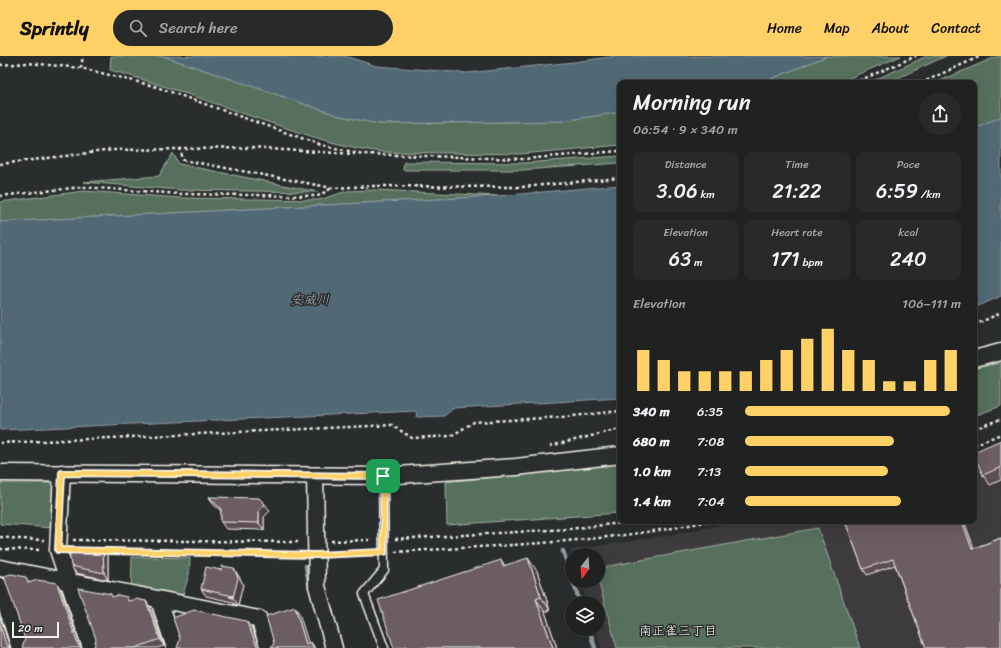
<!DOCTYPE html>
<meta charset="utf-8">
<style>
body{margin:0;font-family:Sriracha,"Klee One",sans-serif;background:#282a2a;color:#f1f3f6;height:100vh;display:flex;flex-direction:column;font-size:15px;white-space:nowrap}
*{box-sizing:border-box;margin:0}
p{font-size:13px;color:#a2a4a5}
.icon{flex:none;width:22px;height:22px;fill:none;stroke:currentColor;stroke-width:2;stroke-linecap:round;stroke-linejoin:round}
.map{position:relative;flex:1;overflow:hidden}
.details{position:absolute;left:617px;top:24px;width:360px;height:444px;display:flex;flex-direction:column;background:#202222;border-radius:8px;box-shadow:0 4px 16px #0002,0 0 0 1px #3d3f40}
.details>*{flex:none}
.needle{width:26px;rotate:197deg}
.controls{position:absolute;left:565px;top:492px;display:grid;gap:8px}
.controls a{display:grid;place-items:center;width:40px;height:40px;border-radius:50%;background:#202222;box-shadow:0 4px 16px #0002,0 0 0 1px #3d3f40;font-size:20px}
.scale{position:absolute;left:12px;bottom:10px;width:47px;box-sizing:border-box;padding-left:4px;border:2px solid #f4f1e8;border-top:0;font-size:11px;line-height:14px;white-space:nowrap;color:#f4f1e8;-webkit-text-stroke:3px #2a2d2e;paint-order:stroke}
.pin{position:absolute;display:grid;place-items:center;width:34px;height:34px;color:#fff;margin:-17px;border-radius:8px;box-shadow:0 2px 6px #0006}
.round{display:grid;place-items:center;flex:none;width:42px;height:42px;border-radius:21px;background:#282a2a}
.headline{display:flex;align-items:center;justify-content:space-between;height:68px;padding:0 16px}
h1{font-size:22px;font-weight:600;line-height:30px}
.figures{display:grid;grid-template-columns:repeat(3,1fr);gap:6px;height:68px;padding:4px 16px}
.figures div{display:grid;align-content:center;border-radius:8px;background:#282a2a;text-align:center}
.figures b{font-size:20px;font-weight:600}
.figures small{font-size:11px;font-weight:400}
.figures p{font-size:11px}
.chart{height:112px;padding:8px 16px}
.chart p{display:flex;justify-content:space-between}
.chart svg{width:100%;height:72px;margin-top:4px;stroke:#ffd166;stroke-width:6}
ul{padding:0 16px;list-style:none;font-size:13px}
li{display:grid;grid-template-columns:64px 48px 1fr;align-items:center;height:30px}
li i{height:10px;border-radius:5px;background:#ffd166}
header{display:flex;align-items:center;gap:24px;box-sizing:border-box;height:56px;padding:0 20px;background:#ffd166;color:#111}
header strong{font-size:19px}
nav{display:flex;gap:22px;margin-inline-start:auto;font-size:14px}
.search{width:280px;height:36px;background:#282a2a;display:flex;align-items:center;gap:10px;box-sizing:border-box;padding:0 14px;border-radius:22px;color:#a2a4a5;font-size:15px}
.map>svg:first-child{display:block}
</style>
<header>
<strong>Sprintly</strong>
<div class="search"><svg class="icon" aria-label="search" viewBox="0 0 24 24"><circle cx="10" cy="10" r="6"/><path d="M15 15l6 6"/></svg>Search here</div>
<nav><a>Home</a><a>Map</a><a>About</a><a>Contact</a></nav>
</header>
<div class="map">
<svg width="1001" height="592" viewBox="0 0 1001 592">
<rect width="100%" height="100%" fill="#2a2d2e"/>
<filter id="ink" filterUnits="userSpaceOnUse"><feTurbulence type="fractalNoise" baseFrequency=".025" numOctaves="2"/><feDisplacementMap in="SourceGraphic" scale="8" xChannelSelector="R" yChannelSelector="G"/><feConvolveMatrix kernelMatrix="1 2 1 2 8 2 1 2 1" color-interpolation-filters="sRGB"/></filter>
<g filter="url(#ink)">
<path fill="#3e3b3e" d="M 1001,385 L 1001,592 L 601,592 L 595,573 L 598,573 L 598,547 L 587,547 L 580,525 L 598,525 L 598,499 L 572,499 L 571,494 L 682,477 L 738,465 L 974,465 L 974,397 Z"/>
<g fill="#56705d" stroke="#a5b0a2">
<path d="M 111,0 L 163,0 L 340,60 L 379,68 L 563,65 L 620,56 L 620,89 L 521,98 L 382,96 C 338,91 298,76 256,62 C 208,45 160,28 110,14 Z"/>
<path d="M 827,0 L 901,0 L 838,27 L 761,27 Z"/>
<path d="M 927,0 L 946,0 L 887,27 L 868,27 Z"/>
<path d="M 998,0 L 1001,0 L 1001,61 L 974,72 L 974,27 L 935,27 Z"/>
<path d="M 173,97 L 179,108 L 318,136 L 180,134 L 83,126 L 159,120 Z"/>
<path d="M 620,100 L 620,107 L 523,114 L 403,114 L 404,106 L 523,107 Z"/>
<path d="M 376,134 L 498,140 L 0,166 L 0,146 L 84,135 L 180,142 L 319,144 L 347,135 Z"/>
<path d="M 1001,307 L 1001,350 L 974,360 L 974,312 Z"/>
<path d="M 620,407 L 620,457 L 447,469 L 446,426 Z"/>
<path d="M 0,427 L 53,427 L 53,472 L 0,468 Z"/>
<path d="M 818,472 L 860,592 L 617,592 L 598,524 L 598,512 Z"/>
<path d="M 132,501 L 190,502 L 189,519 L 182,541 L 131,534 Z"/>
</g>
<g fill="#516775" stroke="#929ea3">
<path d="M 163,0 L 345,0 L 376,10 L 467,17 L 574,6 L 617,0 L 827,0 L 761,27 L 620,27 L 620,56 L 563,65 L 379,68 L 340,60 Z"/>
<path d="M 1001,61 L 1001,240 L 974,252 L 974,72 Z"/>
<path d="M 620,129 L 620,342 L 454,352 L 444,360 L 417,361 L 416,355 L 0,374 L 0,166 L 498,140 Z"/>
</g>
<g fill="none" stroke-linecap="round" stroke-linejoin="round">
<g stroke="#929ea3" stroke-width="4.5">
<path d="M 563,495 L 572,521"/>
<path d="M 306,510 L 310,532"/>
<path d="M 573,525 L 580,547"/>
<path d="M 589,573 L 595,592"/>
</g>
<g stroke="#f4f1e8" stroke-width="11">
<path id="service" d="M 383,420 L 384,514 L 364,538 L 384,592"/>
</g>
<g stroke="#f4f1e8" stroke-width="19">
<g id="minor">
<path d="M 974,303 L 1001,296"/>
<path d="M 0,417 L 383,420 L 516,411 L 620,399"/>
<path d="M 62,417 L 58,494 L 91,592"/>
<path d="M 315,420 L 317,530 L 334,592"/>
<path d="M 0,512 L 259,563 L 269,592"/>
<path d="M 0,530 L 20,592"/>
<path d="M 159,544 L 175,592"/>
</g>
</g>
<g stroke="#f4f1e8" stroke-width="2.5" stroke-dasharray="3 3" stroke-linecap="butt">
<path d="M 0,9 L 28,7 L 81,12 L 154,30 L 321,89 L 363,98 L 523,103 L 620,95"/>
<path d="M 81,12 L 83,0"/>
<path d="M 854,27 L 916,0"/>
<path d="M 921,27 L 981,0"/>
<path d="M 180,92 L 183,104 L 333,132 L 374,130 L 522,131 L 620,122"/>
<path d="M 0,108 L 113,94 L 250,92 L 355,98"/>
<path d="M 0,140 L 82,131 L 181,138 L 318,140 L 332,132"/>
<path d="M 974,269 L 1001,257"/>
<path d="M 974,373 L 1001,363"/>
<path d="M 0,387 L 392,369 L 412,382 L 451,380 L 474,366 L 563,361 L 620,355"/>
<path d="M 974,389 L 1001,378"/>
<path d="M 550,390 L 620,373"/>
<path d="M 0,481 L 19,483 L 44,484"/>
<path d="M 395,483 L 568,473 L 640,465"/>
<path d="M 73,484 L 300,486"/>
<path d="M 331,485 L 372,484"/>
<path d="M 0,493 L 42,494"/>
<path d="M 101,495 L 302,499"/>
<path d="M 395,496 C 500,489 606,487 709,465"/>
<path d="M 331,498 L 372,497"/>
</g>
<use href="#service" stroke="#2a2d2e" stroke-width="8"/>
<use href="#minor" stroke="#2a2d2e" stroke-width="16"/>
</g>
<g fill="#5d4e56" stroke="#f4f1e8">
<path d="M 1001,384 L 1001,424 L 990,429 L 983,419 Z"/>
<path d="M 209,441 L 270,455 L 264,461 L 264,474 L 226,473 L 221,466 L 221,455 L 213,448 Z"/>
<path d="M 845,465 L 964,465 L 974,492 L 1001,482 L 1001,592 L 926,592 L 895,509 L 867,519 L 863,513 Z"/>
<path d="M 108,500 L 108,524 L 76,517 L 71,510 Z"/>
<path d="M 501,504 L 504,509 L 537,515 L 550,554 L 545,556 L 557,592 L 394,592 Z"/>
<path d="M 238,519 L 243,528 L 238,549 L 234,548 L 232,546 L 206,540 L 201,533 Z"/>
<path d="M 113,541 L 130,545 L 146,545 L 150,551 L 164,590 L 157,592 L 93,592 L 94,592 Z"/>
</g>
<g fill="#4c4046" stroke="#f4f1e8">
<path d="M 265,448 L 270,455 L 264,461 L 264,474 L 259,467 L 259,455 Z"/>
<path d="M 962,465 L 964,465 L 976,498 L 972,493 Z"/>
<path d="M 103,493 L 108,500 L 108,524 L 104,517 Z"/>
<path d="M 528,502 L 537,515 L 550,554 L 541,541 Z"/>
<path d="M 234,512 L 238,519 L 243,528 L 238,549 L 233,542 Z"/>
<path d="M 57,527 L 61,534 L 81,592 L 78,589 Z"/>
<path d="M 536,543 L 545,556 L 557,592 L 553,592 Z"/>
<path d="M 146,545 L 150,551 L 164,590 L 160,583 Z"/>
<path d="M 295,551 L 299,557 L 310,592 L 306,588 Z"/>
<path d="M 0,561 L 10,592 L 6,589 L 0,568 Z"/>
<path d="M 246,565 L 251,571 L 260,592 L 258,592 Z"/>
<path d="M 311,586 L 315,592 L 313,592 Z"/>
</g>
<g fill="#6c5b64" stroke="#f4f1e8">
<path d="M 1001,384 L 1001,411 L 983,419 L 974,399 L 974,396 Z"/>
<path d="M 209,441 L 259,442 L 265,448 L 259,455 L 259,467 L 221,466 L 221,453 Z"/>
<path d="M 845,465 L 962,465 L 972,493 L 1001,482 L 1001,590 L 996,592 L 926,592 L 893,503 L 863,513 Z"/>
<path d="M 103,493 L 104,517 L 71,510 L 69,494 Z"/>
<path d="M 528,502 L 541,541 L 536,543 L 553,592 L 408,592 L 407,590 L 400,592 L 394,592 L 378,544 L 501,504 L 503,510 Z"/>
<path d="M 222,510 L 234,512 L 238,522 L 233,542 L 229,541 L 233,540 L 201,533 L 206,511 L 221,514 Z"/>
<path d="M 11,518 L 26,521 L 28,527 L 37,524 L 57,527 L 78,589 L 82,592 L 22,592 L 25,583 L 4,520 Z"/>
<path d="M 78,532 L 111,538 L 112,541 L 118,539 L 127,541 L 128,545 L 136,543 L 146,545 L 160,583 L 135,592 L 93,592 L 94,592 L 96,583 Z"/>
<path d="M 295,551 L 306,588 L 311,586 L 313,592 L 271,592 L 274,587 L 266,560 Z"/>
<path d="M 194,554 L 246,565 L 258,592 L 177,592 L 180,583 L 173,562 Z"/>
<path d="M 0,568 L 6,589 L 10,592 L 0,592 Z"/>
</g>
</g>
<g fill="none" stroke-linecap="round" stroke-linejoin="round" filter="url(#ink)">
<g stroke="#fff" stroke-width="8">
<path id="route" d="M 62,417 L 383,420 L 384,496 L 316,499 L 58,494 Z"/>
</g>
<use href="#route" stroke="#ffd166" stroke-width="5"/>
</g>
<g text-anchor="middle" stroke-width="3" stroke-linejoin="round" paint-order="stroke">
<g font-size="13" font-style="italic" fill="#abb3b4" stroke="#2a2d2e">
<text x="310" y="248">安威川</text>
</g>
<g font-size="13" fill="#f4f1e8" stroke="#2a2d2e">
<text x="678" y="579">南正雀三丁目</text>
</g>
</g>
</svg>
<div class="controls">
<a><svg class="needle" viewBox="-14 -14 28 28"><path d="M0-13l5 13h-10z" fill="#e53935"/><path d="M0 13l5-13h-10z" fill="#a2a4a5"/></svg></a>
<a><svg class="icon" aria-label="layers" viewBox="0 0 24 24"><path d="M12 4l9 5-9 5-9-5zM3 14l9 5 9-5"/></svg></a>
</div>
<div class="scale">20 m</div>
<div class="pin" style="left:383px;top:420px;background:#1e9e55"><svg class="icon" aria-label="arrive" viewBox="0 0 24 24"><path d="M6 21V4h12l-3 4 3 4H6"/></svg></div>
<section class="details">
<div class="headline"><div><h1>Morning run</h1><p>06:54 · 9 × 340 m</p></div><a class="round"><svg class="icon" aria-label="share" viewBox="0 0 24 24"><path d="M12 15V3M7 8l5-5 5 5M5 13v7h14v-7"/></svg></a></div>
<div class="figures">
<div><p>Distance</p><b>3.06<small> km</small></b></div>
<div><p>Time</p><b>21:22</b></div>
<div><p>Pace</p><b>6:59<small> /km</small></b></div>
</div>
<div class="figures">
<div><p>Elevation</p><b>63<small> m</small></b></div>
<div><p>Heart rate</p><b>171<small> bpm</small></b></div>
<div><p>kcal</p><b>240</b></div>
</div>
<div class="chart"><p><span>Elevation</span>106–111 m</p>
<svg viewBox="0 0 160 44" preserveAspectRatio="none"><path d="M5 44V19M15 44V25M25 44V32M35 44V32M45 44V32M55 44V32M65 44V25M75 44V19M85 44V12M95 44V6M105 44V19M115 44V25M125 44V38M135 44V38M145 44V25M155 44V19"/></svg>
</div>
<ul>
<li><b>340 m</b>6:35<i style="width:95%"></i></li>
<li><b>680 m</b>7:08<i style="width:69%"></i></li>
<li><b>1.0 km</b>7:13<i style="width:66%"></i></li>
<li><b>1.4 km</b>7:04<i style="width:72%"></i></li>
</ul>
</section>
</div>
